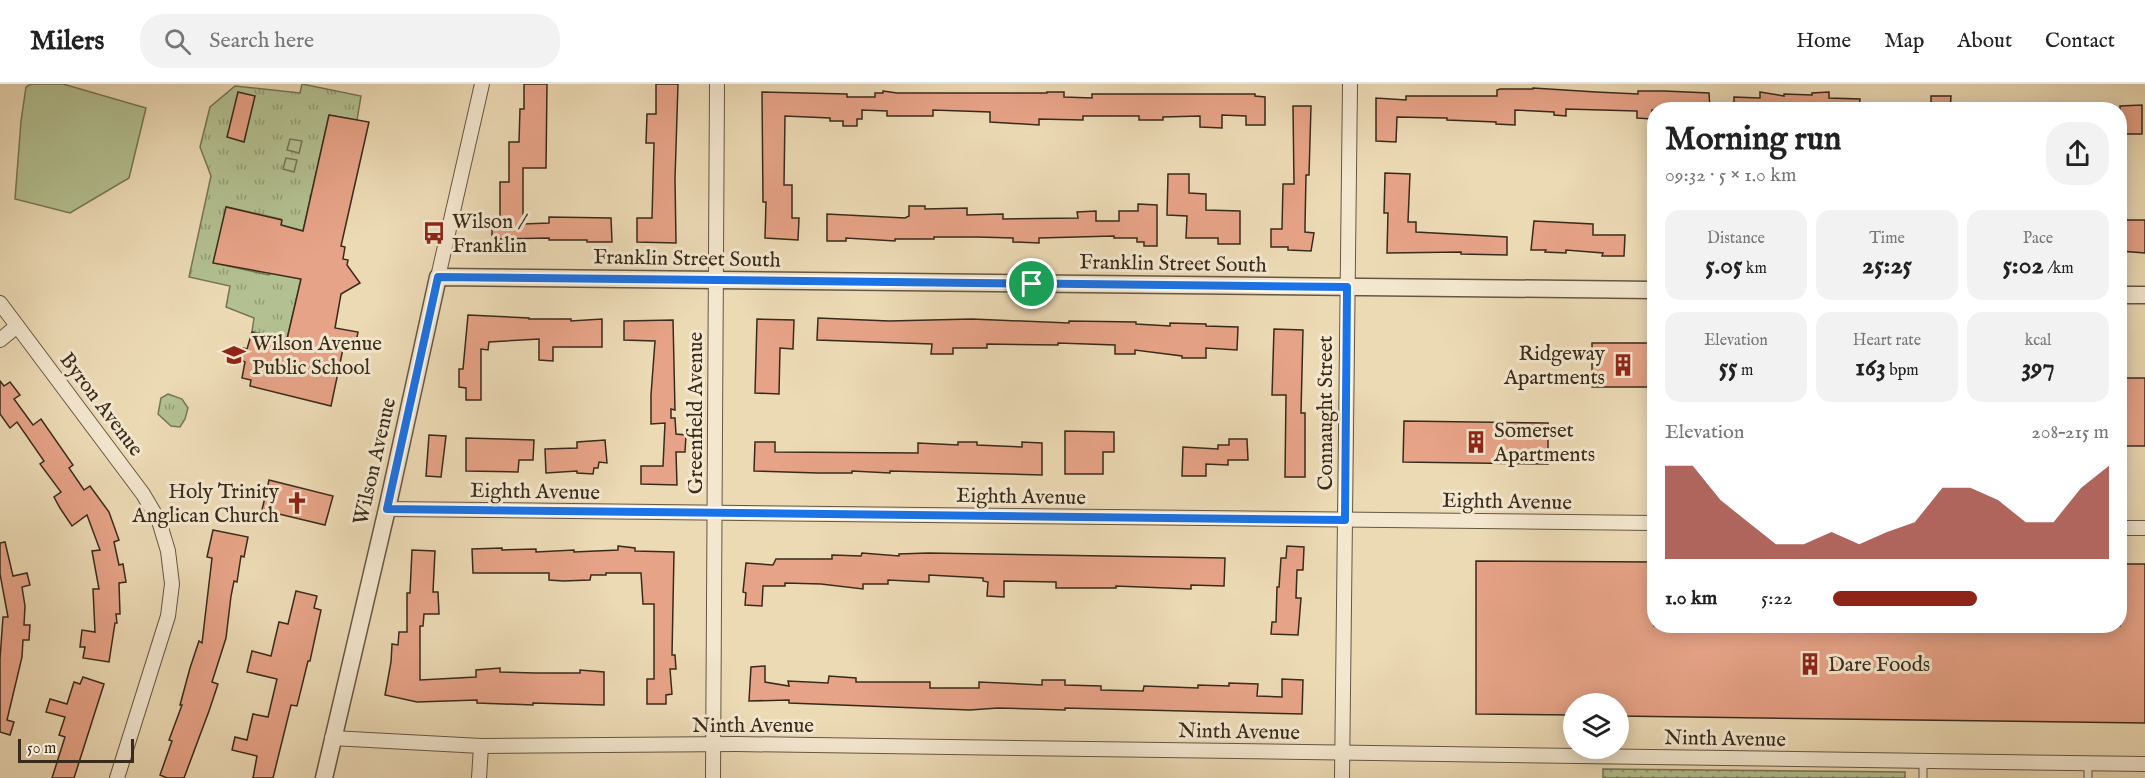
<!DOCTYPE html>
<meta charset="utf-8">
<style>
body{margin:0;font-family:"IM FELL English",serif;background:#f2f2f2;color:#222;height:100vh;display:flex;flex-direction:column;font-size:22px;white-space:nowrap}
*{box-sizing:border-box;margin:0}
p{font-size:20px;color:#767676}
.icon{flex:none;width:33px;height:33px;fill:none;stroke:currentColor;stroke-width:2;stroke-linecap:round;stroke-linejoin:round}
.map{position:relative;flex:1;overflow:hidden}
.panel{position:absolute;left:1647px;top:18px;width:480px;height:531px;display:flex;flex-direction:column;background:#fff;border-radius:24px;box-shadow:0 3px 15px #0003}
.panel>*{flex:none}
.tools{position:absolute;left:1563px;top:609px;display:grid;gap:12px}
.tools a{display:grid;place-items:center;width:66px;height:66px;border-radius:50%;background:#fff;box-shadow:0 3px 15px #0003;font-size:30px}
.scale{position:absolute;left:18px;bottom:15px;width:116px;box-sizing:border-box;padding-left:6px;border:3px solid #392b1b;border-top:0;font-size:16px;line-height:21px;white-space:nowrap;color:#392b1b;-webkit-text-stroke:4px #f3e7cf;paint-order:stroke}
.pin{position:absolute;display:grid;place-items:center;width:51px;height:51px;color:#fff;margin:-26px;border:3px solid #fff;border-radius:50%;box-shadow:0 2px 6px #0007}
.round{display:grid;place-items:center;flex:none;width:63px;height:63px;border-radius:24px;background:#f2f2f2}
.headline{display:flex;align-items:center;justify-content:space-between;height:102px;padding:0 18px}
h1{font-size:33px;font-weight:800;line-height:45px}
.stats{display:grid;grid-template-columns:repeat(3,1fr);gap:9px;height:102px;padding:6px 18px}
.stats div{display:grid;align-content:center;border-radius:15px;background:#f2f2f2;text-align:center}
.stats b{font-size:26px;font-weight:800}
.stats small{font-size:16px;font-weight:400}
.stats p{font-size:16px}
.chart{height:168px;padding:12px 18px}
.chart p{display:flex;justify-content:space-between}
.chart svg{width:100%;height:108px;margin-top:6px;fill:#8f2418;opacity:.7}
ul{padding:0 18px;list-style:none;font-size:20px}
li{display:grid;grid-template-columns:96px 72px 1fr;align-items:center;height:45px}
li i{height:15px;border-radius:8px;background:#8f2418}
header{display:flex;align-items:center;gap:36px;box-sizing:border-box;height:84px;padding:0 30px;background:#fff;border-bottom:2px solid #e0e0e0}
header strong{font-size:28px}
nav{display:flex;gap:33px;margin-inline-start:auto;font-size:21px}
.search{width:420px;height:54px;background:#f2f2f2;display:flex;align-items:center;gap:15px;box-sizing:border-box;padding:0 21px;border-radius:24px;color:#767676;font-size:22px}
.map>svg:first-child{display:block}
</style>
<header>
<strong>Milers</strong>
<div class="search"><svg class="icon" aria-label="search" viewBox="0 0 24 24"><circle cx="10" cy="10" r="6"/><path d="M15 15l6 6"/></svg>Search here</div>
<nav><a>Home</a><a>Map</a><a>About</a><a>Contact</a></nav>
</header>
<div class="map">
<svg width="2145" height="694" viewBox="0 0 2145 694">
<defs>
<pattern id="grass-dots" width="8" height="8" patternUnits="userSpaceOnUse" patternTransform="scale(1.5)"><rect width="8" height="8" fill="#b3c091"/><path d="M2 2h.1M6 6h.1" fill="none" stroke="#939c76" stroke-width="1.8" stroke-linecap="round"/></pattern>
<pattern id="park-tufts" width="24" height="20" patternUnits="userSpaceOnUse" patternTransform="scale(1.5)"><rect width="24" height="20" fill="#b3c091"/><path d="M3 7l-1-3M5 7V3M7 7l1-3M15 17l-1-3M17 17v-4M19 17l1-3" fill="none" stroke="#939c76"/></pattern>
</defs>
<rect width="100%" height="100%" fill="#ecdab5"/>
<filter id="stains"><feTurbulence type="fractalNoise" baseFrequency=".00333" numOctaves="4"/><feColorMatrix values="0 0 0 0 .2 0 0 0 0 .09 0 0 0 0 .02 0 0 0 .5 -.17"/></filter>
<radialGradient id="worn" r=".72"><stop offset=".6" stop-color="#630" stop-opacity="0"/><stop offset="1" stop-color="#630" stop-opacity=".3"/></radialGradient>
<path fill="url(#grass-dots)" stroke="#767656" stroke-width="1.5" d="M 1603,685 L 1905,688 L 1905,694 L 1603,694 Z"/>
<g fill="url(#park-tufts)" stroke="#767656" stroke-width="1.5">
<path d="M 302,0 L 361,12 L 357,36 L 329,31 L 303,147 L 281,141 L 281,135 L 227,123 L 214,179 L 269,191 L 271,188 L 301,195 L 287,255 L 252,248 L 254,234 L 226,223 L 230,202 L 189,193 L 211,92 L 200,63 L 210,23 L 235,2 L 300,9 Z"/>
<path d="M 168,310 L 182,315 L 188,324 L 185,335 L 180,343 L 171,342 L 158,330 L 161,314 Z"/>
</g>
<g fill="#b3c091" stroke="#767656" stroke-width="1.5">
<path d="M 31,0 L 63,0 L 146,24 L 129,94 L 70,129 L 15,115 L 21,37 L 26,3 Z"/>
<path d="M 290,55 L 302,57 L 299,69 L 287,66 Z"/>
<path d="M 286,74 L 297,76 L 294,88 L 283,85 Z"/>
</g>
<g fill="#e7a387" stroke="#392b1b" stroke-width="1.5">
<path d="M 524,0 L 547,0 L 546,84 L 523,84 L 523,140 L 549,139 L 549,133 L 611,134 L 612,158 L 587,158 L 587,156 L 549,156 L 549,154 L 492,155 L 492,134 L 500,133 L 500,98 L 509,98 L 509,58 L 519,58 L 520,25 L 524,25 Z"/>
<path d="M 656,0 L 678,0 L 675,95 L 676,159 L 637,158 L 637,134 L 652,134 L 654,59 L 646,59 L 647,30 L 656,30 Z"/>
<path d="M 1533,4 L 1596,8 L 1638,10 L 1638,7 L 1664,7 L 1709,9 L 1710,26 L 1652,26 L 1652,35 L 1637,34 L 1637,27 L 1566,25 L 1566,32 L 1554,31 L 1554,28 L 1515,26 L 1515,41 L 1496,40 L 1496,38 L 1447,36 L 1447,34 L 1397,33 L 1396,58 L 1376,57 L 1376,14 L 1406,16 L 1406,12 L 1497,12 L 1497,6 L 1500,5 L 1533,5 Z"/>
<path d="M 883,7 L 897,9 L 1047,9 L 1047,8 L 1064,8 L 1064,13 L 1092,14 L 1092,10 L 1255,10 L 1255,12 L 1265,13 L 1265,41 L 1246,41 L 1246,32 L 1222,31 L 1222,44 L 1200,43 L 1200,32 L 1163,33 L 1163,36 L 1139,36 L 1139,32 L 1083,32 L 1083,36 L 1039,35 L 1039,41 L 990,38 L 990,28 L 933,26 L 933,32 L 887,32 L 887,27 L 862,26 L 862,35 L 857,35 L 857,42 L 843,42 L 843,37 L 830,37 L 830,34 L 785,32 L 784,101 L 792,101 L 792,134 L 799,134 L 798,156 L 765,154 L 766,118 L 763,118 L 762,8 L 847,10 L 847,13 L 875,13 L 875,9 L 883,9 Z"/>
<path d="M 238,8 L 255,12 L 244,58 L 227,53 Z"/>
<path d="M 1760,8 L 1784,12 L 1784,10 L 1812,11 L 1812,9 L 1829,8 L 1829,14 L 1860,15 L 1859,26 L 1734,26 L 1734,13 L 1760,14 Z"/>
<path d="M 1931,12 L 1951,12 L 1950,26 L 1931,26 Z"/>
<path d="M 2142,21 L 2142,50 L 2120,50 L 2120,22 Z"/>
<path d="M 1293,22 L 1311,22 L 1309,91 L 1306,91 L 1305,142 L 1305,148 L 1314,149 L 1311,167 L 1288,166 L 1288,163 L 1271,163 L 1271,145 L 1282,145 L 1283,100 L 1294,100 Z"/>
<path d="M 329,31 L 369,38 L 341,162 L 345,163 L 343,175 L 348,176 L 347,181 L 360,199 L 341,210 L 335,244 L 358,248 L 355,263 L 344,260 L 331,322 L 250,302 L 251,296 L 242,294 L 245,278 L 241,276 L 243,264 L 247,265 L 252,248 L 287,255 L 301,195 L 213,179 L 226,123 L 282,136 L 281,141 L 303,147 Z"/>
<path d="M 1385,89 L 1410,90 L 1408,138 L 1416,138 L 1416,148 L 1507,153 L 1507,171 L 1461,170 L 1461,168 L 1387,169 L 1388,129 L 1384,129 Z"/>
<path d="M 1168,90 L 1189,90 L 1189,109 L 1206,110 L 1206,126 L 1240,127 L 1240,160 L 1218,160 L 1218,154 L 1186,154 L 1187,132 L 1167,131 Z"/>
<path d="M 1138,120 L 1157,121 L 1157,162 L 1144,162 L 1144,158 L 1137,158 L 1137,154 L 1114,154 L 1114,152 L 1039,154 L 1039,159 L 1013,158 L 1013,154 L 977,153 L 934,153 L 934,155 L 895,155 L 895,157 L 846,154 L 846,157 L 827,157 L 827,130 L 905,134 L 909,132 L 909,122 L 925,122 L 925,125 L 967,124 L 967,131 L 1003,130 L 1003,135 L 1078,134 L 1077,128 L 1096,127 L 1096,137 L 1119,137 L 1119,127 L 1138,127 Z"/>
<path d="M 2121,136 L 2145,136 L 2145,169 L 2120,167 Z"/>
<path d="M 1534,137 L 1593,140 L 1593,151 L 1625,151 L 1624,172 L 1602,172 L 1603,169 L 1566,166 L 1566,169 L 1545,168 L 1546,166 L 1531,166 Z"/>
<path d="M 468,231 L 529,234 L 529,235 L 571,235 L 571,237 L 602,235 L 602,263 L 553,263 L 553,277 L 539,276 L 539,255 L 489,258 L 488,266 L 481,265 L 481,316 L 466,316 L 466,304 L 459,303 L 459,285 L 463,285 Z"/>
<path d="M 818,234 L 889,237 L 972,235 L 1069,239 L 1069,237 L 1136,238 L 1136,240 L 1170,242 L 1170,239 L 1206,240 L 1206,242 L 1238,243 L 1237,266 L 1206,264 L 1206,274 L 1182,274 L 1182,272 L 1135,266 L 1135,270 L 1115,270 L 1115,261 L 1058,259 L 1058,261 L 987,260 L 987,264 L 953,264 L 953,270 L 931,270 L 932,260 L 817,256 Z"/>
<path d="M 757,235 L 794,236 L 793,265 L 780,264 L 779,310 L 755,309 Z"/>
<path d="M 673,236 L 675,326 L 671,325 L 671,334 L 675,334 L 676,350 L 686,351 L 685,368 L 676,368 L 677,401 L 641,400 L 641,382 L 663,382 L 665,339 L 651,340 L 651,311 L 655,257 L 624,256 L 624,237 Z"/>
<path d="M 1274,245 L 1303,246 L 1301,329 L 1305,329 L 1305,393 L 1285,393 L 1286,311 L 1272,311 Z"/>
<rect x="1592" y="259" width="62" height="44"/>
<rect x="2120" y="294" width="25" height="68"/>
<path d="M 0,297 L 4,302 L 10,298 L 20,311 L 14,315 L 33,341 L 41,335 L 73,381 L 69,384 L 84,406 L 90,402 L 109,428 L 119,456 L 114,458 L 119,481 L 123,480 L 126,498 L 119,499 L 120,530 L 116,530 L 117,539 L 115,539 L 109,578 L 83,574 L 85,563 L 80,563 L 82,546 L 95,548 L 93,505 L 99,505 L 92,467 L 100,466 L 87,431 L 72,442 L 60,424 L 54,413 L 61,408 L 40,380 L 44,377 L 17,338 L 10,344 L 0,330 Z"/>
<path d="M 1404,337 L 1548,339 L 1548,380 L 1403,378 Z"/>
<path d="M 1065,347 L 1114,348 L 1114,368 L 1103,368 L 1103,390 L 1065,390 Z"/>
<path d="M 429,351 L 446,352 L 441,393 L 426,392 Z"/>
<path d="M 466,354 L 534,356 L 533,376 L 519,376 L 518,388 L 466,387 Z"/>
<path d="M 1229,355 L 1247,355 L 1248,376 L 1228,376 L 1228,381 L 1206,380 L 1206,392 L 1182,392 L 1183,363 L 1218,365 L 1218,361 L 1229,361 Z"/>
<path d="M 605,356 L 607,379 L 599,378 L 598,384 L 594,384 L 593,390 L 577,389 L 577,387 L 546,389 L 545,365 L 577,364 L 577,358 Z"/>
<path d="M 755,358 L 775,358 L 775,368 L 918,369 L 918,359 L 958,361 L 958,358 L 977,358 L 977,361 L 1022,363 L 1022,358 L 1042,359 L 1042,391 L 890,387 L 890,389 L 852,387 L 852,389 L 818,389 L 754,387 Z"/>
<path d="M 269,396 L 333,412 L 325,441 L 262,426 Z"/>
<path d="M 213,446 L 248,453 L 244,473 L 241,472 L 237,498 L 234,497 L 231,512 L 226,554 L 212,598 L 218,600 L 209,627 L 184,694 L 167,694 L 160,691 L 172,657 L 169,656 L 182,621 L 180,621 L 190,584 L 199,557 L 202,559 L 212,474 L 207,473 Z"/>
<path d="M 5,458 L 13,492 L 27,489 L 30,501 L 22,503 L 25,522 L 24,541 L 30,541 L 29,556 L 23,556 L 22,573 L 7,636 L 14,638 L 10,651 L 0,648 L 0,575 L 3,533 L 8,533 L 0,490 L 0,459 Z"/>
<path d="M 618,462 L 635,464 L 635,467 L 674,468 L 672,571 L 675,571 L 676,585 L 670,585 L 672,610 L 666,611 L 666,620 L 647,620 L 647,595 L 654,595 L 654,520 L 643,520 L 641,489 L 606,489 L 606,491 L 591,491 L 590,496 L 563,497 L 549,496 L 549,489 L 473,489 L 472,465 L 502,464 L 502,466 L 536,465 L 536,468 L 574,466 L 574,468 L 618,466 Z"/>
<path d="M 1287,462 L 1304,463 L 1303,486 L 1297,486 L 1296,514 L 1301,514 L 1298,551 L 1271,550 L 1272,538 L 1276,538 L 1277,503 L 1279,503 L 1281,474 L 1286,474 Z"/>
<path d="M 412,466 L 435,467 L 433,508 L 438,508 L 439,530 L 424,530 L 423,542 L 420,542 L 420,596 L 476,593 L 476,586 L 500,584 L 500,588 L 535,589 L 580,589 L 580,586 L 604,588 L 604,621 L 533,619 L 533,621 L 477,619 L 477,616 L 417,618 L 385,611 L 391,578 L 392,560 L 398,561 L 399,548 L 407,548 L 407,509 L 410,509 Z"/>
<path d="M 862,469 L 899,472 L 899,470 L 928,469 L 1225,474 L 1224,502 L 1191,501 L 1191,505 L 1116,502 L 1116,504 L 1056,504 L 1056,498 L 1004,497 L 1004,513 L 987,512 L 988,498 L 983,497 L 983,494 L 929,491 L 929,498 L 888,496 L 888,500 L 863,500 L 863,505 L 821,500 L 785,499 L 785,502 L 763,502 L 762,522 L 745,521 L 746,509 L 743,508 L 746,479 L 773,481 L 776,475 L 832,475 L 832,471 L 861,472 Z"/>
<path d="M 1476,477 L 1654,478 L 1654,542 L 2120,542 L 2120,480 L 2145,480 L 2145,639 L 1618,632 L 1618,620 L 1574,620 L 1574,631 L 1476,630 Z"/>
<path d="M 296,507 L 317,512 L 314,524 L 321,526 L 310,577 L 308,577 L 297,622 L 291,621 L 273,694 L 253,694 L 257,672 L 232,666 L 235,653 L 247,656 L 253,630 L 268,633 L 277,595 L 247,588 L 252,567 L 271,572 L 279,538 L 288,540 Z"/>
<path d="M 765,582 L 765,598 L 789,602 L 788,597 L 828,599 L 829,592 L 856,594 L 856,598 L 930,598 L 930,604 L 979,604 L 979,598 L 1042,601 L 1042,596 L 1065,596 L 1065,601 L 1101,602 L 1101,606 L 1143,607 L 1144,602 L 1198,604 L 1198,601 L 1229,602 L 1229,599 L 1258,600 L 1257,612 L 1282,613 L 1282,595 L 1303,596 L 1302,630 L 1065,624 L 1065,626 L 998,624 L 970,626 L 789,619 L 789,616 L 749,617 L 751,583 Z"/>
<path d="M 83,593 L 104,600 L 74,694 L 52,694 L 65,653 L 59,651 L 65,633 L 46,628 L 50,615 L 67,620 L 74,598 L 80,600 Z"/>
</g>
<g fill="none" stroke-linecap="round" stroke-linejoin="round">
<g stroke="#665742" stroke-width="9">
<g id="service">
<path d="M 1923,677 L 1923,694"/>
<path d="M 2088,679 L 2088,694"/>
</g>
</g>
<g stroke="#665742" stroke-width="16">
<g id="minor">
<path d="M 438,193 L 482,0"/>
<path d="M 0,219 L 143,410 L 159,437 L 168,467 L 172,500 L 168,532 L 117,694"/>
<path d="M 0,256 L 17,242"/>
<path d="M 387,425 L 1654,439"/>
<path d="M 2120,444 L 2145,444"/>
<path d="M 332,654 L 481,662 L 736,660 L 2145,680"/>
<path d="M 479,694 L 481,662"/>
<path d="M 713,694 L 717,0"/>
<path d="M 1342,694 L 1350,0"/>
</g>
</g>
<g stroke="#665742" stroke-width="19">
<g id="tertiary">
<path d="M 2120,211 L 2145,211"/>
<path d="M 324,694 L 387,425 L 438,193 L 1654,206"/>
</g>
</g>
<use href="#service" stroke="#f3e7cf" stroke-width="7"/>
<use href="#minor" stroke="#f3e7cf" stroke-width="14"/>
<use href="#tertiary" stroke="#f3e7cf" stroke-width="16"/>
</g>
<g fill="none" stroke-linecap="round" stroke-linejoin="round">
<g stroke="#fff" stroke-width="12">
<path id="route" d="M 438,193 L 1347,203 L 1345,436 L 387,425 Z"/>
</g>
<use href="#route" stroke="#1a73e8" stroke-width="8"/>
</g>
<defs>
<g id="bus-bare" transform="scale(1.8)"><path d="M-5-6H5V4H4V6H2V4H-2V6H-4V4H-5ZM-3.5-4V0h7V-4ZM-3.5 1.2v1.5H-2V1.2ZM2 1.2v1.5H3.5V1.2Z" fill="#8f2418" stroke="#f3e7cf" stroke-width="2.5" paint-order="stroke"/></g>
<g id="school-bare" transform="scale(1.8)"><path d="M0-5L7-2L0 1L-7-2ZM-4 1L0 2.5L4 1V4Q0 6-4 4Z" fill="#8f2418" stroke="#f3e7cf" stroke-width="2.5" paint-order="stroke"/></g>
<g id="building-bare" transform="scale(1.8)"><path d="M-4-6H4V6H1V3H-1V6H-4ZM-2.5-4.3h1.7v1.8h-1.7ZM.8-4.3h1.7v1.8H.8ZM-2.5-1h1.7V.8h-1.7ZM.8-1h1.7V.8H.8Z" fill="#8f2418" stroke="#f3e7cf" stroke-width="2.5" paint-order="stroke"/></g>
<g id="church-bare" transform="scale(1.8)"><path d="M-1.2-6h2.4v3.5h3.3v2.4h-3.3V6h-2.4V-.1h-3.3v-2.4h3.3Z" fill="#8f2418" stroke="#f3e7cf" stroke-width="2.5" paint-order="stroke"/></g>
</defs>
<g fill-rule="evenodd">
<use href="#bus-bare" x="434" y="149"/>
<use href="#school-bare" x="234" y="271"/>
<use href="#building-bare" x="1623" y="281"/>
<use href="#building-bare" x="1476" y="358"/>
<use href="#church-bare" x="297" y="419"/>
<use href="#building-bare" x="1810" y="580"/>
</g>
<g text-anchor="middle" stroke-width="6" stroke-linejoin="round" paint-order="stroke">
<g font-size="21" fill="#392b1b" stroke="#f3e7cf" text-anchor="start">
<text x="452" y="144">Wilson /<tspan x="452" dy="24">Franklin</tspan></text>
<text x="252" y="266">Wilson Avenue<tspan x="252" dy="24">Public School</tspan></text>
<text x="1605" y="276" text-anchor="end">Ridgeway<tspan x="1605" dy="24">Apartments</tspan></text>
<text x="1494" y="353">Somerset<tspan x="1494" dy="24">Apartments</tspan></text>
<text x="279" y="414" text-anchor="end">Holy Trinity<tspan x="279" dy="24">Anglican Church</tspan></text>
<text x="1828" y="587">Dare Foods</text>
</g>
<g font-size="21" fill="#392b1b" stroke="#f3e7cf">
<text transform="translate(687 174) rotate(1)" y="7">Franklin Street South</text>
<text transform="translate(1173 179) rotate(1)" y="7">Franklin Street South</text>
<text transform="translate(102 320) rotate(53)" y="7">Byron Avenue</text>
<text transform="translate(695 329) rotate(-90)" y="7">Greenfield Avenue</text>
<text transform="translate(1325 329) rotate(-90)" y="7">Connaught Street</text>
<text transform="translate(374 377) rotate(-77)" y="7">Wilson Avenue</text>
<text transform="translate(535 407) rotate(1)" y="7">Eighth Avenue</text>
<text transform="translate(1021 412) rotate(1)" y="7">Eighth Avenue</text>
<text transform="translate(1507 417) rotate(1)" y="7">Eighth Avenue</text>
<text x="753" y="648">Ninth Avenue</text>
<text transform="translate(1239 647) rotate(1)" y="7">Ninth Avenue</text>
<text transform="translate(1725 654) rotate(1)" y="7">Ninth Avenue</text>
</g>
</g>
<rect width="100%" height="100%" filter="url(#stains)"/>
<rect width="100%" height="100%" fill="url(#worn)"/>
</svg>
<div class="tools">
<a><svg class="icon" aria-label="layers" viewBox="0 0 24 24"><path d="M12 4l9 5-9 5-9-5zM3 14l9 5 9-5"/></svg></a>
</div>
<div class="scale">50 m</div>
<div class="pin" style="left:1032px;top:200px;background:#1e9e55"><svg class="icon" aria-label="arrive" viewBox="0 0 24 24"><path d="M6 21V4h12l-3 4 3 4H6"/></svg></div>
<section class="panel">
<div class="headline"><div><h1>Morning run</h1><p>09:32 · 5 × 1.0 km</p></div><a class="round"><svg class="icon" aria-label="share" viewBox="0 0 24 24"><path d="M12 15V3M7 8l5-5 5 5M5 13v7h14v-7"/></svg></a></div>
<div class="stats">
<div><p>Distance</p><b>5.05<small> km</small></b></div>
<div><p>Time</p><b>25:25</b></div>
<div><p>Pace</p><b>5:02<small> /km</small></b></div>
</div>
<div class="stats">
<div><p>Elevation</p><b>55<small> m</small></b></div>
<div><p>Heart rate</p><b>163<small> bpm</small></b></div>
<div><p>kcal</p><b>397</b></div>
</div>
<div class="chart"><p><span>Elevation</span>208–215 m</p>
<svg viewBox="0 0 160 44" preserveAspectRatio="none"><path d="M0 44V6L10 6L20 20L30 29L40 38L50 38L60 33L70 38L80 33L90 29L100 15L110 15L120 20L130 29L140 29L150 15L160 6V44z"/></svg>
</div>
<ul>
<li><b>1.0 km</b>5:22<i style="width:52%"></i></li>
</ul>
</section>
</div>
